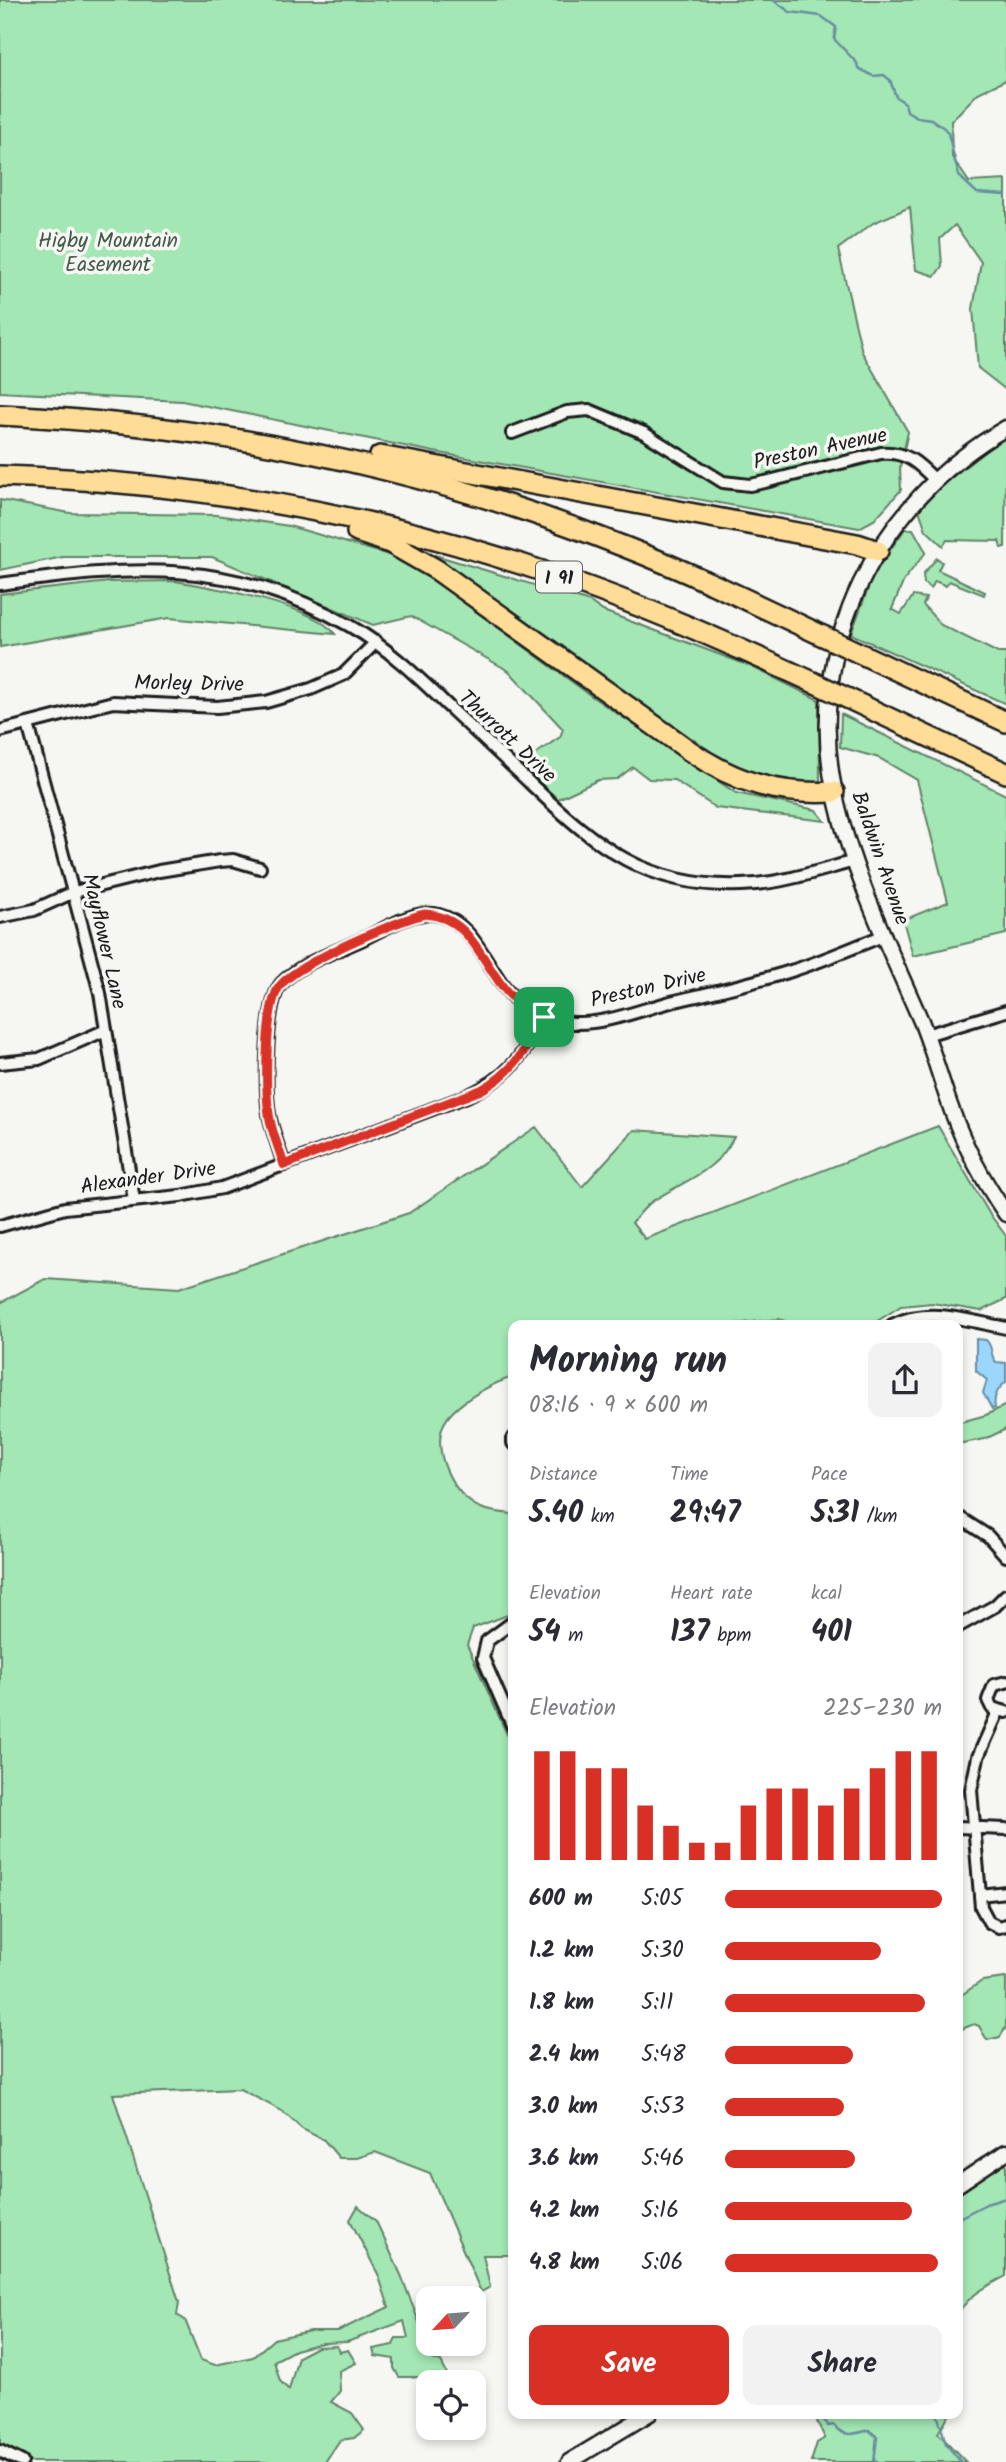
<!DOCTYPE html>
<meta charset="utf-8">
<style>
body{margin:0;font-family:Kalam,sans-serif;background:#f2f2f3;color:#2b2b33;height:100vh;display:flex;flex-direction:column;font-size:26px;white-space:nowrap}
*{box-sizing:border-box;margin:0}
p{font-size:23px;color:#7c7c81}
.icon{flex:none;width:38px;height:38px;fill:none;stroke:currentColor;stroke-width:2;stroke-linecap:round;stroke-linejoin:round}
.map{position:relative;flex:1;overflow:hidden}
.sheet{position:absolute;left:508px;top:1320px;width:455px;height:1099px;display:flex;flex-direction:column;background:#fff;border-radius:14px;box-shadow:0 4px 10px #0003}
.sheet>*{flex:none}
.needle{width:46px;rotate:244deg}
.fabs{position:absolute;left:416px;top:2286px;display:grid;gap:14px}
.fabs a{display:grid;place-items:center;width:70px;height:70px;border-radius:14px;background:#fff;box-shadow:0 4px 10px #0003;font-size:35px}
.pin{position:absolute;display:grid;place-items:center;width:60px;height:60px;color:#fff;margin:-30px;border-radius:14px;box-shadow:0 4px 10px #0006}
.round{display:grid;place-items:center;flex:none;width:74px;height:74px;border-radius:14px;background:#f2f2f3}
.head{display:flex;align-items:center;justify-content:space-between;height:119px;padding:0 21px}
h1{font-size:38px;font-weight:700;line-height:52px}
.metrics{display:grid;grid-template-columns:repeat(3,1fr);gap:10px;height:119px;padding:7px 21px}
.metrics div{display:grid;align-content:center}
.metrics b{font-size:30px;font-weight:700}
.metrics small{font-size:19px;font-weight:400}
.metrics p{font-size:19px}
.chart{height:196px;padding:14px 21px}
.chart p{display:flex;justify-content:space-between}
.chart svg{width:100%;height:126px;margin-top:7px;stroke:#d93025;stroke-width:6}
.action{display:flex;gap:14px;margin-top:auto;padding:14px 21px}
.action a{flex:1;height:80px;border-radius:14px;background:#d93025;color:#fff;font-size:28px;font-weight:700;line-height:80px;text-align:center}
.action a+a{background:#f2f2f3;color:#2b2b33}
ul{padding:0 21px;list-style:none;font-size:23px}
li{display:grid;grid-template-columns:112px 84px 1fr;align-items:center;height:52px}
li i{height:18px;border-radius:9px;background:#d93025}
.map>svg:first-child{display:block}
</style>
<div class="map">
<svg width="1006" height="2462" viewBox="0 0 1006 2462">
<rect width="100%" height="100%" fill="#f6f6f2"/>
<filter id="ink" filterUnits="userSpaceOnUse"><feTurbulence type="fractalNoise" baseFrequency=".0143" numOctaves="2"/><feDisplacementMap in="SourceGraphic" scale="14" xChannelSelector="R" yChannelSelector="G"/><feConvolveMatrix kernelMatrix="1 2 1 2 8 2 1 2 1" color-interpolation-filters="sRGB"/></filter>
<g filter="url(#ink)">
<g fill="#a3e8b4" stroke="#608268" stroke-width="2">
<path d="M 0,0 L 1006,0 L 1006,80 L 978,93 L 951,121 L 952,157 L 969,182 L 1006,180 L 1006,390 L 978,368 L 973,309 L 981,262 L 955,225 L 940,239 L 942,266 L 935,276 L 916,270 L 910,207 L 873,223 L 838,249 L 862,352 L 908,432 L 900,467 L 901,490 L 874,520 L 859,528 L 434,452 L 182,401 L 0,392 Z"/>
<path d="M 1006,435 L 1005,547 L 1001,548 L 999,541 L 947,540 L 943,546 L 926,530 L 919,510 L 941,486 Z"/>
<path d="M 0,500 L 70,513 L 217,515 L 289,526 L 406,560 L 594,698 L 736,793 L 816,810 L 825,821 L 716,808 L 674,780 L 649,779 L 633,767 L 617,779 L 598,780 L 558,799 L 519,765 L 560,737 L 563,729 L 509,671 L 411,616 L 373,625 L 212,557 L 63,557 L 0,570 Z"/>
<path d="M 905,529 L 913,529 L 926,552 L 904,580 L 892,609 L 901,614 L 913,596 L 926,598 L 923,605 L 941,625 L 998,653 L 1006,653 L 1006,704 L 851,634 L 874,573 Z"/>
<path d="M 435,555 L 590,602 L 603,611 L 750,666 L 819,700 L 820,781 L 813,785 L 755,778 L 702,750 L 617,687 L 613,687 L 431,559 Z"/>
<path d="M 937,558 L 942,562 L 938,570 L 985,592 L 984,595 L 949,581 L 946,586 L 935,581 L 931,589 L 924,583 L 923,574 Z"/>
<path d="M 175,581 C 212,587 314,605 335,634 L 169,618 L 0,647 L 0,594 L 109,582 Z"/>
<path d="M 841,714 L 1006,795 L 1006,934 L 913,956 L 903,920 L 948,902 L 917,780 L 879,758 L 840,747 Z"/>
<path d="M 938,1126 L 989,1213 L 1006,1236 L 1006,1299 L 981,1311 L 932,1303 L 901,1306 L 871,1325 L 795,1325 L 779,1319 L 726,1325 L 513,1325 L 513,1377 C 492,1383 451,1405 443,1426 C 432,1452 454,1498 481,1508 C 490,1512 503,1513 513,1514 L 513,1613 L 473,1628 L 467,1645 L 513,1748 L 513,2255 L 483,2255 L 490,2287 L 481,2292 L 430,2173 L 375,2152 L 357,2158 L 339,2158 L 324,2140 L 302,2129 L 282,2111 L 240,2089 L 113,2094 L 179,2302 L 177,2315 L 185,2320 L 201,2360 L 215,2365 L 253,2357 L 274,2339 L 310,2331 L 338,2331 L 389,2307 L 378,2274 L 350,2220 L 358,2206 L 376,2221 L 401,2275 L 433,2359 L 441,2362 L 451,2382 L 429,2382 L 429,2400 L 423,2377 L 399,2377 L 394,2368 L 394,2359 L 375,2356 L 373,2349 L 393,2345 L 396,2338 L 408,2338 L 404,2321 L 347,2342 L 322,2343 L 295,2350 L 274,2361 L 280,2381 L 289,2390 L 298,2357 L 317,2347 L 337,2346 L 340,2352 L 348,2350 L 356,2363 L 339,2371 L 340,2391 L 331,2402 L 352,2413 L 364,2430 L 354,2438 L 340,2440 L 325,2462 L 9,2462 L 9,2451 L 0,2446 L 0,1303 L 45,1279 L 179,1288 L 409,1213 L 536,1127 L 582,1187 L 634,1130 L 734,1137 C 717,1171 686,1180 656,1199 C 646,1204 639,1215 632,1223 L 645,1239 Z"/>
<path d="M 1006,1405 L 1006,1429 L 985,1439 L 957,1444 L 957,1423 L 986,1415 Z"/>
<path d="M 1006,1978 L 1006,2027 L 1000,2037 L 987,2040 L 979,2026 L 974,2024 L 957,2031 L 957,1998 L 982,1981 Z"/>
<path d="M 1006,2147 L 1006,2276 C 988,2286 961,2298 957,2320 L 957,2180 Z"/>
<path d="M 813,2413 L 950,2413 L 938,2433 L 966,2462 L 811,2462 L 817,2443 L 825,2438 Z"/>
</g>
<path fill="#9bd7fc" stroke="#688ca2" stroke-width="2" d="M 976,1339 L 986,1340 C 994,1347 989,1355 996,1362 L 1006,1363 L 1006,1382 C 997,1389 993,1397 995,1408 L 992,1409 L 983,1393 L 987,1380 L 976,1371 Z"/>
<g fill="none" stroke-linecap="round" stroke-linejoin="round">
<g stroke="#688ca2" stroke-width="2.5">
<path d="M 773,0 L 790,12 L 821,16 L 836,27 L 834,39 L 857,63 L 858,68 L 873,76 L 884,75 L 890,80 L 896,97 L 905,103 L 907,111 L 917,117 L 931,119 L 944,128 L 948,133 L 959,176 L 977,193 L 1006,195"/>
<path d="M 957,2219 L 986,2204 L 1006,2198"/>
<path d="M 819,2413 L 828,2426 L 834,2425 C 842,2438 856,2434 869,2430 L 877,2437 L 874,2462"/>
<path d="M 937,2413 L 946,2444 L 961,2462"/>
</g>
<g stroke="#1c1c1c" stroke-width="16">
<g id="street">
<path d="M 512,433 L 567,412 L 589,410 L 644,433 L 723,482 L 750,485 L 765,482 L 881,453 C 906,451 918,463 935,480"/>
<path d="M 0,584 C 132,566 229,557 350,626 C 387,647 418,677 448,706 C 477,733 505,759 533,786 C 597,847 647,888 741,885 C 780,884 818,871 855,861"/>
<path d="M 28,724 L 100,993 L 134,1200"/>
<path d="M 0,731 L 113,702 L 217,707 L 266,702 L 311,689 L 343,675 L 376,642"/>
<path d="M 0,917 L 34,910 L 74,892 L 159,871 L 220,861 L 233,860 L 260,868"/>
<path d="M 926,1035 L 1006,1011"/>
<path d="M 0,1063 L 39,1059 L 106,1030"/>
<path d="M 284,1165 C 279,1148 272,1131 269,1114 C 265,1088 265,1003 281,984 C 301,962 338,951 365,938 C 386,928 414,909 439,915 C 495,929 487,1020 574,1023 C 606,1024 637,1011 667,1003 C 709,993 750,984 791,971 C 823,961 854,947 885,935"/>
<path d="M 0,1226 L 65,1208 L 180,1196 L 222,1188 L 467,1096 C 509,1077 523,1056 544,1017"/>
<path d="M 892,1325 C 928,1306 969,1321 1006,1328"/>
<path d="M 513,1438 L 513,1443"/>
<path d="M 957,1516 L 988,1536 L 1006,1556"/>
<path d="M 513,1622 L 487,1641 L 483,1658 L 513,1727"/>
<path d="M 957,1627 L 995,1606 L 1006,1595"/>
<path d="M 1006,1682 L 994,1685 L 988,1700 L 992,1708 L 1006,1712"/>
<path d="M 998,1712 L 978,1757 L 971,1790 L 981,1907 L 989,1922 L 999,1927 L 1006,1925"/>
<path d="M 957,1827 L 1006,1829"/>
<path d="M 980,1895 L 1006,1892"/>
<path d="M 0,2451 L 22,2462"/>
</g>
</g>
<g stroke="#1c1c1c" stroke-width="19">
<g id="secondary">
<path d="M 1006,428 C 878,501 803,648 835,794 C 851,870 890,950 921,1021 C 933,1051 941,1081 952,1111 C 965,1147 984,1182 1006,1214"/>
<path d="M 957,2185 L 1006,2152"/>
<path d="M 569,2462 L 650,2413"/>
</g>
</g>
<g stroke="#1c1c1c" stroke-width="24">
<g id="highway">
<path d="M 0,415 C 214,424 426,468 625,547 C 692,573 758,605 823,636"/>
<path d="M 380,456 L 857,544 L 878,551"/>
<path d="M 0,476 C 186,481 374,514 551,574 C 641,604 728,643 815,683"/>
<path d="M 357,532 L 390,543 L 437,570 L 690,751 C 736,783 779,795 834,792"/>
<path d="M 857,652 L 1006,722"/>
<path d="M 849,699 L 1006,773"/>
</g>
</g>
<use href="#street" stroke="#f6f6f2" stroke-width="10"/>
<use href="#secondary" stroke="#f6f6f2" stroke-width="14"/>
<use href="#highway" stroke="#ffdd96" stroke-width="19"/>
<g stroke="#1c1c1c" stroke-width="24" stroke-linecap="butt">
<g id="highway-bridge">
<path d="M 823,636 L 857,652"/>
<path d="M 815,683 L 849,699"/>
</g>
</g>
<use href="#highway-bridge" stroke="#ffdd96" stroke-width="19"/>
</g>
</g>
<g fill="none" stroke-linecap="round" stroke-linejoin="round" filter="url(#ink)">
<g stroke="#fff" stroke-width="14">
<path id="route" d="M 425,914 C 472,917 481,963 508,993 C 518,1004 531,1010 544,1017 C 527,1048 513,1073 481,1090 L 284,1165 C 279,1148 271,1131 269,1114 C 265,1088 265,1007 279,987 C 294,965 397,920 425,914 Z"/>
</g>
<use href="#route" stroke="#d93025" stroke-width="9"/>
</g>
<g text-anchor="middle" stroke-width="7" stroke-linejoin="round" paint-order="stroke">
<rect fill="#f6f6f2" stroke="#5d5d5c" stroke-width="2" x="536" y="561.5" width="46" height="31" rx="5"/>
<g font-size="19" font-weight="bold" fill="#1c1c1c">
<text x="559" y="584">I 91</text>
</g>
<g font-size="21" fill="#44594a" stroke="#f6f6f2">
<text x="108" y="247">Higby Mountain<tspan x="108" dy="24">Easement</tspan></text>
</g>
<g font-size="21" fill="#1c1c1c" stroke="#f6f6f2">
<text transform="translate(820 448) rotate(-12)" y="7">Preston Avenue</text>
<text transform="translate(189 683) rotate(1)" y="7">Morley Drive</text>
<text transform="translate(508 736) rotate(43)" y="7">Thurrott Drive</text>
<text transform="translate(881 858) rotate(71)" y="7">Baldwin Avenue</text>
<text transform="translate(105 941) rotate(77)" y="7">Mayflower Lane</text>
<text transform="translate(648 987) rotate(-13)" y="7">Preston Drive</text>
<text transform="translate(148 1177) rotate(-8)" y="7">Alexander Drive</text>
</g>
</g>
</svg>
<div class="fabs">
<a><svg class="needle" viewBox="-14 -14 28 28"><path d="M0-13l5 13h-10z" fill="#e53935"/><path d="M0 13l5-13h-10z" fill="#7c7c81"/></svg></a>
<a><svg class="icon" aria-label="locate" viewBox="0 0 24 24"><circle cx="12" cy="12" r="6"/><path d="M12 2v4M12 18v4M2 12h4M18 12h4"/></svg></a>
</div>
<div class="pin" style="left:544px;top:1017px;background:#1e9e55"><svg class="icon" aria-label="arrive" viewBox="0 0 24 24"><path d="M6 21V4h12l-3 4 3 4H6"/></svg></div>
<section class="sheet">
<div class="head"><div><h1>Morning run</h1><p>08:16 · 9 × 600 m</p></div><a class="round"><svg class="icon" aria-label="share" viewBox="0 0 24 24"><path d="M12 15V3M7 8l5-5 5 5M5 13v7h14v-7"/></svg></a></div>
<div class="metrics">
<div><p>Distance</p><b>5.40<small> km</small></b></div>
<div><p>Time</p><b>29:47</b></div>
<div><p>Pace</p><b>5:31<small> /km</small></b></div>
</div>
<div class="metrics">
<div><p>Elevation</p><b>54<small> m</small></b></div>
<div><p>Heart rate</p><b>137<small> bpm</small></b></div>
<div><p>kcal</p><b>401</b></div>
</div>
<div class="chart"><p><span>Elevation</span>225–230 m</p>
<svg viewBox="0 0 160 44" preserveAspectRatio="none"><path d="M5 44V6M15 44V6M25 44V12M35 44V12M45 44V25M55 44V32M65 44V38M75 44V38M85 44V25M95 44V19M105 44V19M115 44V25M125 44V19M135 44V12M145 44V6M155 44V6"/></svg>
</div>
<ul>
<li><b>600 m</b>5:05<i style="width:100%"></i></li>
<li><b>1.2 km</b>5:30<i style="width:72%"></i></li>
<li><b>1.8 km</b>5:11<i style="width:92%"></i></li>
<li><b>2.4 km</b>5:48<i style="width:59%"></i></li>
<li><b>3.0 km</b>5:53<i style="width:55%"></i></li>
<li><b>3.6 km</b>5:46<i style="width:60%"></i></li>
<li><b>4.2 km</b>5:16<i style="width:86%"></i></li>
<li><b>4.8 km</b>5:06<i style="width:98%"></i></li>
</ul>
<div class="action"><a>Save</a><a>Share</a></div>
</section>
</div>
